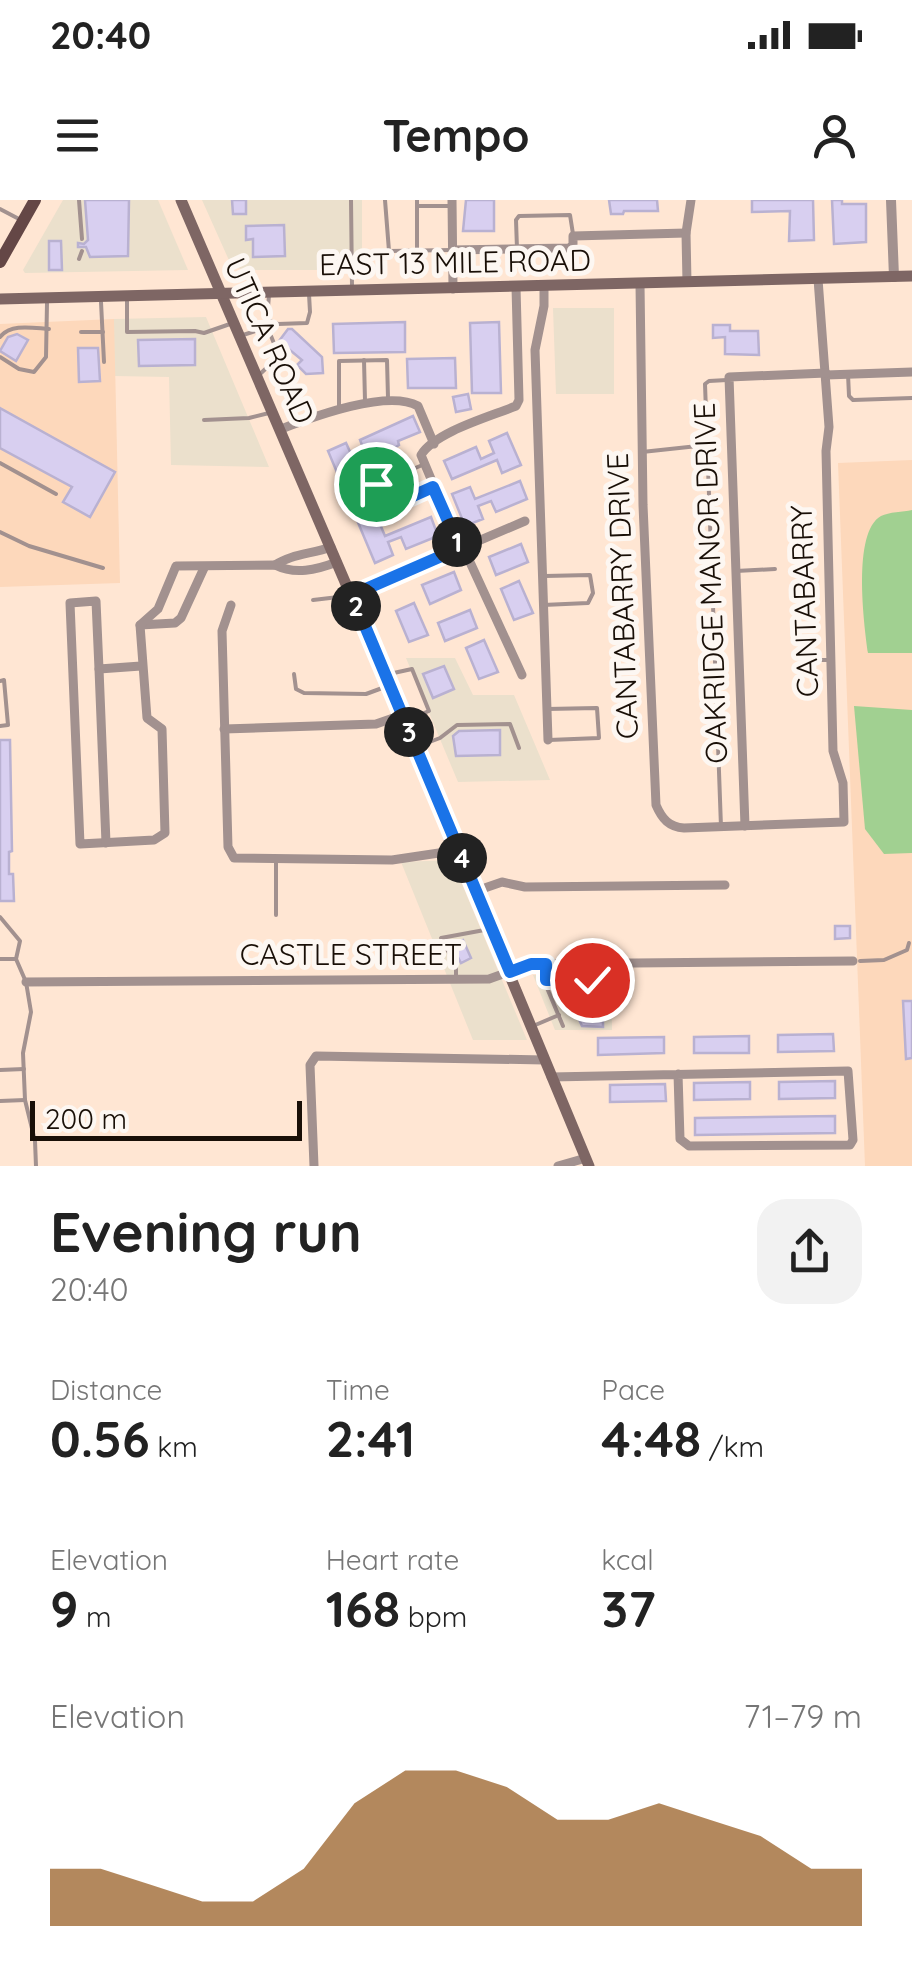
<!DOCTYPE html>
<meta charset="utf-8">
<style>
body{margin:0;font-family:Quicksand,sans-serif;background:#f2f2f2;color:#222;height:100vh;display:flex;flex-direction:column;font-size:38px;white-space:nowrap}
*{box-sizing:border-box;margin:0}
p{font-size:32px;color:#767676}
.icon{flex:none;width:55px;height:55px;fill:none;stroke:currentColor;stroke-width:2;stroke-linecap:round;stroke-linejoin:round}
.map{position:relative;height:966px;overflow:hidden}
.sheet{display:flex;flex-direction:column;background:#fff;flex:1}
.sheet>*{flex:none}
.scale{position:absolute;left:30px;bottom:25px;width:272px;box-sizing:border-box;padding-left:10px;border:5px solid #190f07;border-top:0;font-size:28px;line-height:35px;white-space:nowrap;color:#190f07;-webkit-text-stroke:8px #fdf7f2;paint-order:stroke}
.pin{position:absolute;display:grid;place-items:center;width:85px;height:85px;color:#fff;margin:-42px;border:5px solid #fff;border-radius:50%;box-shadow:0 2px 10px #0007}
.km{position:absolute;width:50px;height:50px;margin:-25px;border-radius:50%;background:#222;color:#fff;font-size:28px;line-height:50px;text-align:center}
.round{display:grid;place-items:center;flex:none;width:105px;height:105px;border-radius:30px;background:#f2f2f2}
.headline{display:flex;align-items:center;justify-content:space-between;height:170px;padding:0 50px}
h1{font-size:55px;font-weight:800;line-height:75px}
.metrics{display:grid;grid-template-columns:repeat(3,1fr);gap:15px;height:170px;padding:10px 50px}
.metrics div{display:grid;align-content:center}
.metrics b{font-size:50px;font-weight:800}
.metrics small{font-size:28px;font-weight:400}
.metrics p{font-size:28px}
.chart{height:280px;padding:20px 50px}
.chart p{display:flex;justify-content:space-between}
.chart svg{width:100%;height:180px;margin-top:10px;fill:#94571a;opacity:.7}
.status{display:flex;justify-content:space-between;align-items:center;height:70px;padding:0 50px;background:#fff;direction:ltr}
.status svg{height:28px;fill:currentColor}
header{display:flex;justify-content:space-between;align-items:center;height:130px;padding:0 50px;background:#fff;font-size:45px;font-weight:800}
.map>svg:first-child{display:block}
</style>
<div class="status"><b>20:40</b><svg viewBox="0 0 49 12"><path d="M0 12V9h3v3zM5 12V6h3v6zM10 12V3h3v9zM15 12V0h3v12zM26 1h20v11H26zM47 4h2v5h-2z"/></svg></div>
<header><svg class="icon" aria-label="menu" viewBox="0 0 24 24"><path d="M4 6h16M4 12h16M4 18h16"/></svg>Tempo<svg class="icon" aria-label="person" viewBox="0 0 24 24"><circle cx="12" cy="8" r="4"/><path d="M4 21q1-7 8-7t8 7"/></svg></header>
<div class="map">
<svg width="912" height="966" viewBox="0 0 912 966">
<rect width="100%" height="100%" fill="#ffe6d3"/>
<g fill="#ebe0cc">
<path d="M 63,0 L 158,0 L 188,70 L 25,73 L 23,70 Z"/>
<path d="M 202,0 L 362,0 L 362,65 L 341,65 L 334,70 L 248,70 L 232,67 Z"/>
<path d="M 553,108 L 614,108 L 614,194 L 556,194 Z"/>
<path d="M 206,117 L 269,267 L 171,265 L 169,177 L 114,176 L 114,119 Z"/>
<path d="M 406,458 L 455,458 L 473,495 L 514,495 L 550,580 L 458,582 Z"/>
<path d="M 452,660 L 527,840 L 473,840 L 401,662 Z"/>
<path d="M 611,774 L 612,830 L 555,830 L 533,775 Z"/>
</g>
<g fill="#fdd8bb">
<path d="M 114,119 L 120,383 L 0,387 L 0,124 Z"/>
<path d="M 912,260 L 912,966 L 865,966 L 838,263 Z"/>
</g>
<g fill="#a1d091">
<path d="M 912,310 L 912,453 L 868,453 C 864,424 852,332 881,316 C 889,312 903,312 912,310 Z"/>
<path d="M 854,506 L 912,510 L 912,653 L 884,654 L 865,629 Z"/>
</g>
<g fill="#d8cff0" stroke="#b9b1d1" stroke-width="2.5">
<path d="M 85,0 L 129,0 L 128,56 L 90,57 L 86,47 L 78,47 L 78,43 L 84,44 L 88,40 Z"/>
<path d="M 232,0 L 246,0 L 246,14 L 233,14 Z"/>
<path d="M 466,0 L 494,0 L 494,31 L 463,31 Z"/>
<path d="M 609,0 L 657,0 L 658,11 L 624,11 L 623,14 L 611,14 Z"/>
<path d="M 752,0 L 813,0 L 814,40 L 789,41 L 790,11 L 752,12 Z"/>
<path d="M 832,0 L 842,0 L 842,4 L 866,4 L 866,42 L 834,44 Z"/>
<path d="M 284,25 L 285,56 L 253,57 L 253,39 L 246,40 L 246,26 Z"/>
<path d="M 49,41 L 61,41 L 62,70 L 49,70 Z"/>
<path d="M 405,122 L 405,152 L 334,153 L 333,124 Z"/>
<path d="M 499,122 L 501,193 L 472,193 L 470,123 Z"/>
<path d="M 713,125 L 730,125 L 730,131 L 758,131 L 759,155 L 725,154 L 725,137 L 713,138 Z"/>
<path d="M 288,129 L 292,129 L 322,157 L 323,173 L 306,174 L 297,165 L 302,160 L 279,141 Z"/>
<path d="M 17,134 L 28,140 L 16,161 L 0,151 L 8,137 Z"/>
<path d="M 195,139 L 195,165 L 139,166 L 138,140 Z"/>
<path d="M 78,148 L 98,148 L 100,181 L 79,182 Z"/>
<path d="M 455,158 L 456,188 L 408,188 L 407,159 Z"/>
<path d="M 468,194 L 471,209 L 456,212 L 453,197 Z"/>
<path d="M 0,208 L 115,272 L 90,317 L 63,302 L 72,287 L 0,248 Z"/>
<path d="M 413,216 L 420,232 L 398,241 L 399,245 L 388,252 L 354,262 L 385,336 L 431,317 L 438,336 L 406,349 L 401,337 L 388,342 L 393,355 L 375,363 L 328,251 L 346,243 L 352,256 L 364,250 L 360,240 Z"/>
<path d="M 507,233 L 521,265 L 502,273 L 497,260 L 452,279 L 444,261 L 476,247 L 481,259 L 494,253 L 489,241 Z"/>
<path d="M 520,281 L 527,299 L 496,312 L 491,301 L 478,306 L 483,319 L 465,326 L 452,294 L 470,287 L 475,299 Z"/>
<path d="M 521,344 L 528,362 L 496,375 L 489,357 Z"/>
<path d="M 454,372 L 461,390 L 430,404 L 422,385 Z"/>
<path d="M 519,381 L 533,413 L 514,420 L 501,389 Z"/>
<path d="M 414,403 L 428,435 L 409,442 L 396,411 Z"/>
<path d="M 470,410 L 477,428 L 445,441 L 438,423 Z"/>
<path d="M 484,440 L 498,472 L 479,479 L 466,448 Z"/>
<path d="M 444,466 L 454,489 L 433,498 L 423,474 Z"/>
<path d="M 500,530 L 500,555 L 456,556 L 453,536 L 459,531 Z"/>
<path d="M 0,540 L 10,540 L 12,651 L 9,652 L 9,674 L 13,674 L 14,701 L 0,701 Z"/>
<path d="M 835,726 L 850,726 L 850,738 L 835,739 Z"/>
<path d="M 463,740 L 471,758 L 461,763 L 451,744 Z"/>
<path d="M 564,786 L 592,787 L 592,806 L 603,806 L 603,827 L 582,826 Z"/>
<path d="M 903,801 L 912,801 L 912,858 L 906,859 Z"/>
<path d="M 833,834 L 834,851 L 778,852 L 778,835 Z"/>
<path d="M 749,836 L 749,853 L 694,853 L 694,837 Z"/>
<path d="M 664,837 L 664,853 L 598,855 L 598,838 Z"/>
<path d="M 835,881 L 835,898 L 779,899 L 779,882 Z"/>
<path d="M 750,882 L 750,899 L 694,900 L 694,883 Z"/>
<path d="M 665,884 L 666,901 L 610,902 L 610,885 Z"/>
<path d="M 835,916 L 835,933 L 695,935 L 695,918 Z"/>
</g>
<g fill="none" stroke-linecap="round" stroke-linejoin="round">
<g stroke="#a2918f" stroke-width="4">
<path d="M 79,0 L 82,39"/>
<path d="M 351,0 L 352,86"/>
<path d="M 385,0 L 389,51 L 452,50"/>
<path d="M 417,0 L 417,50"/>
<path d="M 417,6 L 452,6"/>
<path d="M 0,9 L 19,19"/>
<path d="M 517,49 L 516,20 L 519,16 L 570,15 L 573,34"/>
<path d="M 79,59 L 82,51"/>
<path d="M 127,97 L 127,132 L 195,131 L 204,133 L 230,124"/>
<path d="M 101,102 L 104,162"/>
<path d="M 267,120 L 278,124 L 307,123 L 310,112 L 309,94"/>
<path d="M 262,129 L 267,120 L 269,95"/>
<path d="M 81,132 L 103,132"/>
<path d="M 243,135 L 262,129 L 271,136 L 279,156 L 259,175"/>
<path d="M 0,137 C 11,123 33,128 49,129"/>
<path d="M 0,157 L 19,169 L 34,172 L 46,157 L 47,103"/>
<path d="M 364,160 L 365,201"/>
<path d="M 848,174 L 849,196 L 853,200 L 912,198"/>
<path d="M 339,206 L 339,161 L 387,160 L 388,198"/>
<path d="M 204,220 L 249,218 L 269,213"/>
<path d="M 642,252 L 707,245"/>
<path d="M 0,263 L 56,294"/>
<path d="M 425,264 L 376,284 L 386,308 L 433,287"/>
<path d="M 0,332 L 29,346 L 103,368"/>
<path d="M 736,371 L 775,369"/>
<path d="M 313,400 L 347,396"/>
<path d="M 543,405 L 588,403 L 593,393 L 590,375 L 545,376"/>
<path d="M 802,460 L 827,460"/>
<path d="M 294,474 L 296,489 L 304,493 L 366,494 L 385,487"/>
<path d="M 389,474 L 412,469 L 429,511 L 409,519"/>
<path d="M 0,481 L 4,480 L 8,525 L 0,526"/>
<path d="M 547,509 L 597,508 L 599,538 L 549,540"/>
<path d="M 419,546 L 440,538 L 457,525 L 510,524 L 519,548"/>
<path d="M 721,627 L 705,184 L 709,181 L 727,180"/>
<path d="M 276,660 L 276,715"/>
<path d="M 0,717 L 20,741 L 16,759"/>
<path d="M 0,759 L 16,759 L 26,782 L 31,812 L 23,853 L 25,900 L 35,941 L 36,966"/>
<path d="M 860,761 L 884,760 L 907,750 L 909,743"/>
<path d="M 545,765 L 547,788 L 563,826"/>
<path d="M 456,780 L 456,766 L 441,738 L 490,729"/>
<path d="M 546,780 L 597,781 L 598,800"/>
<path d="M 533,826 L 559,815"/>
<path d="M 0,870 L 24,869"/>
<path d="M 0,901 L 25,900"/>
</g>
<g stroke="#a2918f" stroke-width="9">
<path d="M 452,0 L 453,89"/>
<path d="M 453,50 L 569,48 L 573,45 L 573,36 L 686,33"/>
<path d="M 687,82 L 686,33 L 691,0"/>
<path d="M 640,84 L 643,305 L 656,605 C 662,619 669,627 684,628 L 844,622 L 843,583 L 833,551 L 826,251 L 829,227 L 818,79"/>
<path d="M 544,86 L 544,106 L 535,150 L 548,540"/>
<path d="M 516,87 L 519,200 L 516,206 C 489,217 435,232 421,255 L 460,348 L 469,360 L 522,475"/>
<path d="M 826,175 L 912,172"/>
<path d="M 281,229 C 313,217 387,189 418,206 L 434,244"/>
<path d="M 275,365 C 291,354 312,354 331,347"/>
<path d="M 352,395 L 525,321"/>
<path d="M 231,405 L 222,431 L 228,647 L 234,658 L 392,660 L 459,650"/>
<path d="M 140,425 L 175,423 L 181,418 L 204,368"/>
<path d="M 141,466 L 99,469 L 96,401 L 70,403 L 80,644 L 154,640 L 165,633 L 162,529 L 147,518 L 140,425 L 158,409 L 176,366 L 275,365 C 295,375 316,370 337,362"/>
<path d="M 99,469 L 106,643"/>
<path d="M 224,529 L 376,524 L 402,515"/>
<path d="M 745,626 L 729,177 L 826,173"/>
<path d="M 476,691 L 502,682 L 525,687 L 725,685"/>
<path d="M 26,782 L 489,779 L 531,764 L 853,761"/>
<path d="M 551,877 L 848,871 L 853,940 L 850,945 L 689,946 L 680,939 L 678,874"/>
<path d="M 314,966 L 310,865 L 316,856 L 544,860"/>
<path d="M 558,966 L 586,958"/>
</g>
<path stroke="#a2918f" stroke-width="10" d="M 891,0 L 894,77"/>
<g stroke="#7e6664" stroke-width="11">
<path d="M 181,0 L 385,475 L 589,966"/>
<path d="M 0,99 L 912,76"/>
</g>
<path stroke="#644746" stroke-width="12" d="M 0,62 L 35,0"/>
</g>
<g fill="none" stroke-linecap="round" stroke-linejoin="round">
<g stroke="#fff" stroke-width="20">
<path id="route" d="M 376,284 L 386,308 L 433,287 L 460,348 L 352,395 L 510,772 L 531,764 L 546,764 L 546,780 L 592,780"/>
</g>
<use href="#route" stroke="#1a73e8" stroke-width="12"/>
</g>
<g text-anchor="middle" stroke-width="10" stroke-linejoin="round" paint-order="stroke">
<g font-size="30" fill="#190f07" stroke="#fdf7f2">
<text transform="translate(455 63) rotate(-1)" y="10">EAST 13 MILE ROAD</text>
<text transform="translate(269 141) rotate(66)" y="10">UTICA ROAD</text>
<text transform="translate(711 383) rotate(-92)" y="10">OAKRIDGE MANOR DRIVE</text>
<text transform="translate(623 396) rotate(-92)" y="10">CANTABARRY DRIVE</text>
<text transform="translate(805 401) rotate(-92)" y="10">CANTABARRY</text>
<text x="351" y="765">CASTLE STREET</text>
</g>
</g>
</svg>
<div class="scale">200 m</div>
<div class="pin" style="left:376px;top:284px;background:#1e9e55"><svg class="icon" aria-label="arrive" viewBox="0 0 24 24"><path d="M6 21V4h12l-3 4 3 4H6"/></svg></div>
<div class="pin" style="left:592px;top:780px;background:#d93025"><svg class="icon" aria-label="check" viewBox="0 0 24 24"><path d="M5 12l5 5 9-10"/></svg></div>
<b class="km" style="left:457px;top:342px">1</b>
<b class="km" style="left:356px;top:406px">2</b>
<b class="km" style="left:409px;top:532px">3</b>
<b class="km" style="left:462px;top:658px">4</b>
</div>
<section class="sheet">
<div class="headline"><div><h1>Evening run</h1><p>20:40</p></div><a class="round"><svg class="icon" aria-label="share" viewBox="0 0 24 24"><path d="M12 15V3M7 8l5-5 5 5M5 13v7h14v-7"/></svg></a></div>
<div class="metrics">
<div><p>Distance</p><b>0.56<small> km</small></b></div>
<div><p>Time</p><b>2:41</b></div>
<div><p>Pace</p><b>4:48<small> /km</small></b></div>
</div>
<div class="metrics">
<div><p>Elevation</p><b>9<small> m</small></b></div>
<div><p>Heart rate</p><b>168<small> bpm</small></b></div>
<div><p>kcal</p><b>37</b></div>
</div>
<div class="chart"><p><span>Elevation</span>71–79 m</p>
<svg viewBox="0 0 160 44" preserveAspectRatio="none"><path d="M0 44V30L10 30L20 34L30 38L40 38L50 30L60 14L70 6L80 6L90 10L100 18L110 18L120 14L130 18L140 22L150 30L160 30V44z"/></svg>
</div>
</section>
